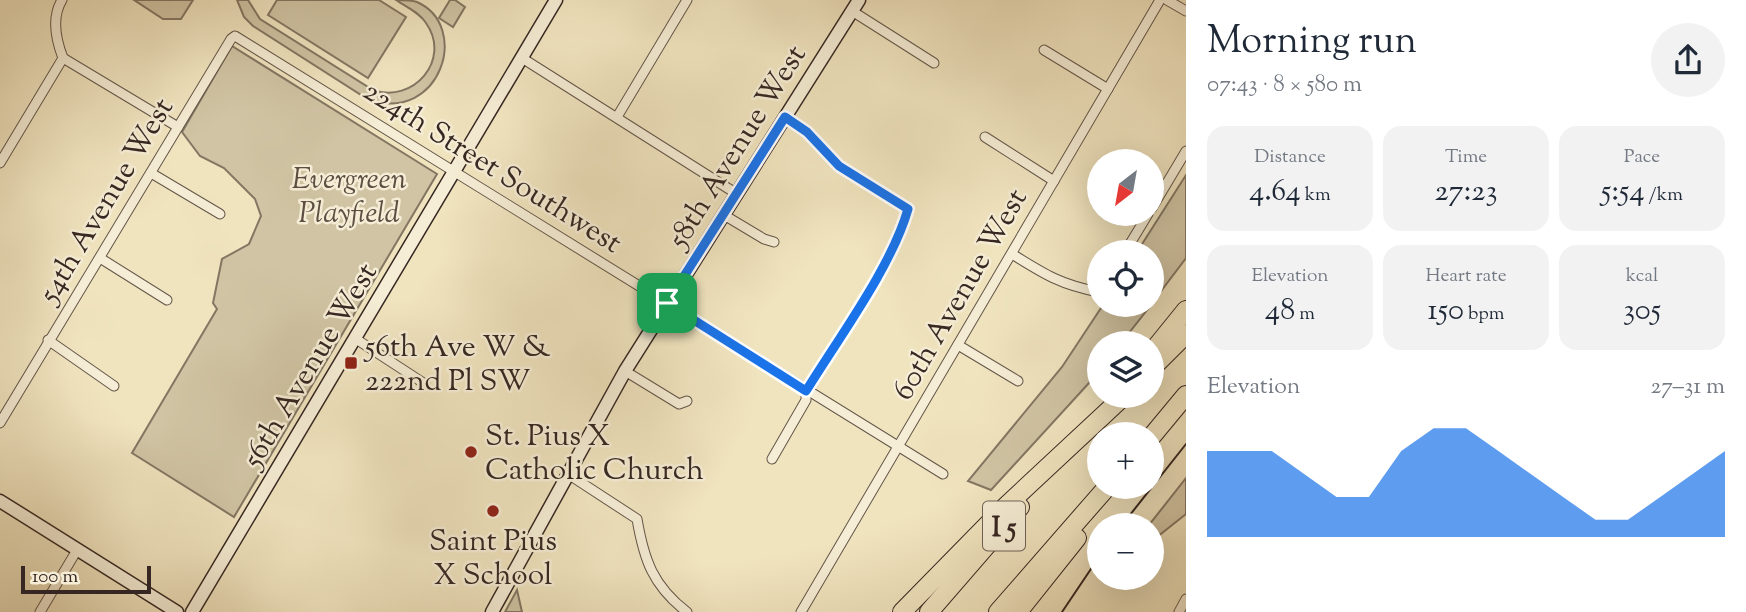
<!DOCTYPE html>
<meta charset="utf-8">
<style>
body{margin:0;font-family:"Sorts Mill Goudy",serif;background:#f2f2f3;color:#1f2937;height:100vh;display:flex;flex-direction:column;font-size:26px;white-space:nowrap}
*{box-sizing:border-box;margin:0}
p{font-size:23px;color:#747a83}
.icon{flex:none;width:38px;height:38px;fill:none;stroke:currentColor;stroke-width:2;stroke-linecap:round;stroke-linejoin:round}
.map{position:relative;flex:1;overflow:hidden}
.drawer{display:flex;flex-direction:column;background:#fff;width:560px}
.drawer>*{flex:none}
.needle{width:46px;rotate:211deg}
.fabs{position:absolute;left:1087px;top:149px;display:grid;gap:14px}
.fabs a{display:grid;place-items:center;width:77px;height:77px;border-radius:50%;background:#fff;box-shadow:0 7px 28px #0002;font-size:35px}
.scale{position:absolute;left:21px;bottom:18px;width:130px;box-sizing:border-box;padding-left:7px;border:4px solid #362722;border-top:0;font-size:19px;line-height:24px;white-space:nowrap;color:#362722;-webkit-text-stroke:5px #f5edd5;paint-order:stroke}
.pin{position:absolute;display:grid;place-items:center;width:60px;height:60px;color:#fff;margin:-30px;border-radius:14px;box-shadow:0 4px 10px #0006}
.round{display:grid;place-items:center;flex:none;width:74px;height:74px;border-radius:37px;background:#f2f2f3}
.overview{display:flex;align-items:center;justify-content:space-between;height:119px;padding:0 21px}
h1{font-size:38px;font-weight:600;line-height:52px}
.figures{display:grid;grid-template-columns:repeat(3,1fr);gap:10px;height:119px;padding:7px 21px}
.figures div{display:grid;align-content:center;border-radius:18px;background:#f2f2f3;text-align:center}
.figures b{font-size:30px;font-weight:600}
.figures small{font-size:19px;font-weight:400}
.figures p{font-size:19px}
.chart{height:196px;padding:14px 21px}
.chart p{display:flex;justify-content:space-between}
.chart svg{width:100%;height:126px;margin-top:7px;fill:#1a73e8;opacity:.7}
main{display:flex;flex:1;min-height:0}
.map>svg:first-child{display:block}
</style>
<main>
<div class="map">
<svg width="1186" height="612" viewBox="0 0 1186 612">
<rect width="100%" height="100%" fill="#f0e4bf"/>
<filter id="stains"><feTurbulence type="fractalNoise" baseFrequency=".00286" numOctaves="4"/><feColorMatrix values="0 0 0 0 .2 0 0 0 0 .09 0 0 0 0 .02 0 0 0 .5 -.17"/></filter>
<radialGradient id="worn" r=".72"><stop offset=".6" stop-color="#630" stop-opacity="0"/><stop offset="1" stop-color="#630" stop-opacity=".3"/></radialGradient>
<g fill="#d0c4a4" stroke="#837663" stroke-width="2">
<path d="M 134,0 L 193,0 L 181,19 L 163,19 Z"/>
<path d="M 237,0 L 248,0 L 260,19 L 373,90 C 413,104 452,60 426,23 C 419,12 406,7 396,0 C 402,0 411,0 417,2 C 471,26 441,123 369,100 L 253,26 L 244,17 Z"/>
<path d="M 277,0 L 379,0 L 406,17 L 368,78 L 268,15 Z"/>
<path d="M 450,0 L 455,0 L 465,7 L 453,27 L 439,18 Z"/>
<path d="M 232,46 L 437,174 L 234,517 L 132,453 L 217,309 L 213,303 L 222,259 L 249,244 L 261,216 L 255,199 L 224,168 L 200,156 L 182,132 Z"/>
<path d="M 1186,175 L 1186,258 L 1152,303 L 1152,252 L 1137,252 Z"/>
<path d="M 1103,305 L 1151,305 L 1121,343 L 1099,343 L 1099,372 L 991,490 L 968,481 L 1062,367 Z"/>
<path d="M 1186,478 L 1186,514 L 1152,541 L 1152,525 L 1149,525 Z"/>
<path d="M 517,590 L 522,612 L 505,612 Z"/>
</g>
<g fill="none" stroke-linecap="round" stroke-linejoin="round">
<g stroke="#645649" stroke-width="11">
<g id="street">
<path d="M 1167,0 L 1186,11"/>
<path d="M 852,11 L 934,63"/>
<path d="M 1044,50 L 1108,89"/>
<path d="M 63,58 L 178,127"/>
<path d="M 522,58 L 737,194"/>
<path d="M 617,117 L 687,0"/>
<path d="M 985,137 L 1054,181"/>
<path d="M 0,163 L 63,58 C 56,40 51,18 62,0"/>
<path d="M 151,173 L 220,214"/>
<path d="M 1152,208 L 1186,151"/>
<path d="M 724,215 L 764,239 L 774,242"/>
<path d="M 1125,252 L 1148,214"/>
<path d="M 1012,254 C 1044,274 1061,285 1099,292"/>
<path d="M 100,258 L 167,300"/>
<path d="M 356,339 L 425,384"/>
<path d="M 48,340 L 114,386"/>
<path d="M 958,345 L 1018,381"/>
<path d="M 625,371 L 679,404 L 687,401"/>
<path d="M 0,423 L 231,39 L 235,36 L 943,474"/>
<path d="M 772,459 L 806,400 L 806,391 C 839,338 892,267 908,209 L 839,166 L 807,132 L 785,117"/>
<path d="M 568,474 L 637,519 C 644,560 653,586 687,612"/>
<path d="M 40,612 L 77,550"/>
<path d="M 801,612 L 1160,0"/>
<path d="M 1179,612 L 1186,599"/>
</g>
</g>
<g stroke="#362722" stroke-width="15">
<g id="secondary">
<path d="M 0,501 L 177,612"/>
<path d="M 192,612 L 556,0"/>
<path d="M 492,612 L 625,371 L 859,0"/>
</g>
</g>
<g stroke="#362722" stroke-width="20">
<g id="highway">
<path d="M 1152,352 L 1186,310"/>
<path d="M 1152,368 L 1186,334"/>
<path d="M 1152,436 L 1186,395"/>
<path d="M 902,612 L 1006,506 L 1124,396"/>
<path d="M 929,612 L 1020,507"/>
<path d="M 998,612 L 1108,486"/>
<path d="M 1018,612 L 1077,538"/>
</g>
</g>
<use href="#street" stroke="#f5edd5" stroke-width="9"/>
<use href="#secondary" stroke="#f5edd5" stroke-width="12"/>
<use href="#highway" stroke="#f0e4bf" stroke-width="18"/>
<g stroke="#362722" stroke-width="2">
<path d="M 1122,525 L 1186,444"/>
<path d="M 1062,612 L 1099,557"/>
</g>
</g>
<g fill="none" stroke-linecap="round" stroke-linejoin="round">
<g stroke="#fff" stroke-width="14">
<path id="route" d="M 785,117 L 807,132 L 839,166 L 908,209 C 892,266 838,339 806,391 L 667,303 Z"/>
</g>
<use href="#route" stroke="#1a73e8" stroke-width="9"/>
</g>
<g fill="#8f2418" stroke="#f5edd5" stroke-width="2.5">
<rect x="344" y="356" width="14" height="14" rx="3.5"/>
<circle cx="471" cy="452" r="7"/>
<circle cx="493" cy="511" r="7"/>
</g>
<g text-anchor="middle" stroke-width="5" stroke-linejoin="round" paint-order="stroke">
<rect fill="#f5edd5" stroke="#6f6258" stroke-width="2" x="983" y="501.5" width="42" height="49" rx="5"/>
<g font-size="28" font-weight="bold" fill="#362722">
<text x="1004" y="536">I 5</text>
</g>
<g font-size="30" fill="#362722" stroke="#f5edd5">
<text transform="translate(736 146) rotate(-58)" y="10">58th Avenue West</text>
<text transform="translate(493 166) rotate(32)" y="10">224th Street Southwest</text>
<text transform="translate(105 200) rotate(-59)" y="10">54th Avenue West</text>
<text transform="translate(959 294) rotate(-60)" y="10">60th Avenue West</text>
<text transform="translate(309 365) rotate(-59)" y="10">56th Avenue West</text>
</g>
<g font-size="30" font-style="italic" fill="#5c4e42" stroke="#f5edd5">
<text x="349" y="188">Evergreen<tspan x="349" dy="34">Playfield</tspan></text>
</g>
<g font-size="30" fill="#362722" stroke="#f5edd5" text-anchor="start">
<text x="365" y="356">56th Ave W &amp;<tspan x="365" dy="34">222nd Pl SW</tspan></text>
<text x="485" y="445">St. Pius X<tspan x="485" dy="34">Catholic Church</tspan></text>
<text x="493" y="550" text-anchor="middle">Saint Pius<tspan x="493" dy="34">X School</tspan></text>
</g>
</g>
<rect width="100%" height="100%" filter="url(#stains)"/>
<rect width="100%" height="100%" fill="url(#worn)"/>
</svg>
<div class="fabs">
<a><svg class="needle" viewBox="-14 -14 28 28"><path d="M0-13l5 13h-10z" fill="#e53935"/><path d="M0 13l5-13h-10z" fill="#747a83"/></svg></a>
<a><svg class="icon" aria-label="locate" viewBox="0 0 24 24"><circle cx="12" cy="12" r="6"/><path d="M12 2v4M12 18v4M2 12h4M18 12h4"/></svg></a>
<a><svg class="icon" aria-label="layers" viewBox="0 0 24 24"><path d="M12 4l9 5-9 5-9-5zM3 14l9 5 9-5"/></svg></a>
<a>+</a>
<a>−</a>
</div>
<div class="scale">100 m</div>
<div class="pin" style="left:667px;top:303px;background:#1e9e55"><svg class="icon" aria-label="arrive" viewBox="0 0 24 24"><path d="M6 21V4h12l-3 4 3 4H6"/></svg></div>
</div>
<section class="drawer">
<div class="overview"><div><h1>Morning run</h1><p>07:43 · 8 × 580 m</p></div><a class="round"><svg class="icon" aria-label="share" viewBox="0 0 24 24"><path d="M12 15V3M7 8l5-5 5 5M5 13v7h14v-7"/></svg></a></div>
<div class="figures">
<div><p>Distance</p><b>4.64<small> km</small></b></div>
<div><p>Time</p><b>27:23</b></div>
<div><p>Pace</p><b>5:54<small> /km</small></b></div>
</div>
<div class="figures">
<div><p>Elevation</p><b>48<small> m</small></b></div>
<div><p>Heart rate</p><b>150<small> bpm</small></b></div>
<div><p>kcal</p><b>305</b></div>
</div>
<div class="chart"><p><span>Elevation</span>27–31 m</p>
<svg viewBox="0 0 160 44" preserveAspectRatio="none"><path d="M0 44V14L10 14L20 14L30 22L40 30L50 30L60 14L70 6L80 6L90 14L100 22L110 30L120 38L130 38L140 30L150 22L160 14V44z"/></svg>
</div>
</section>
</main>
